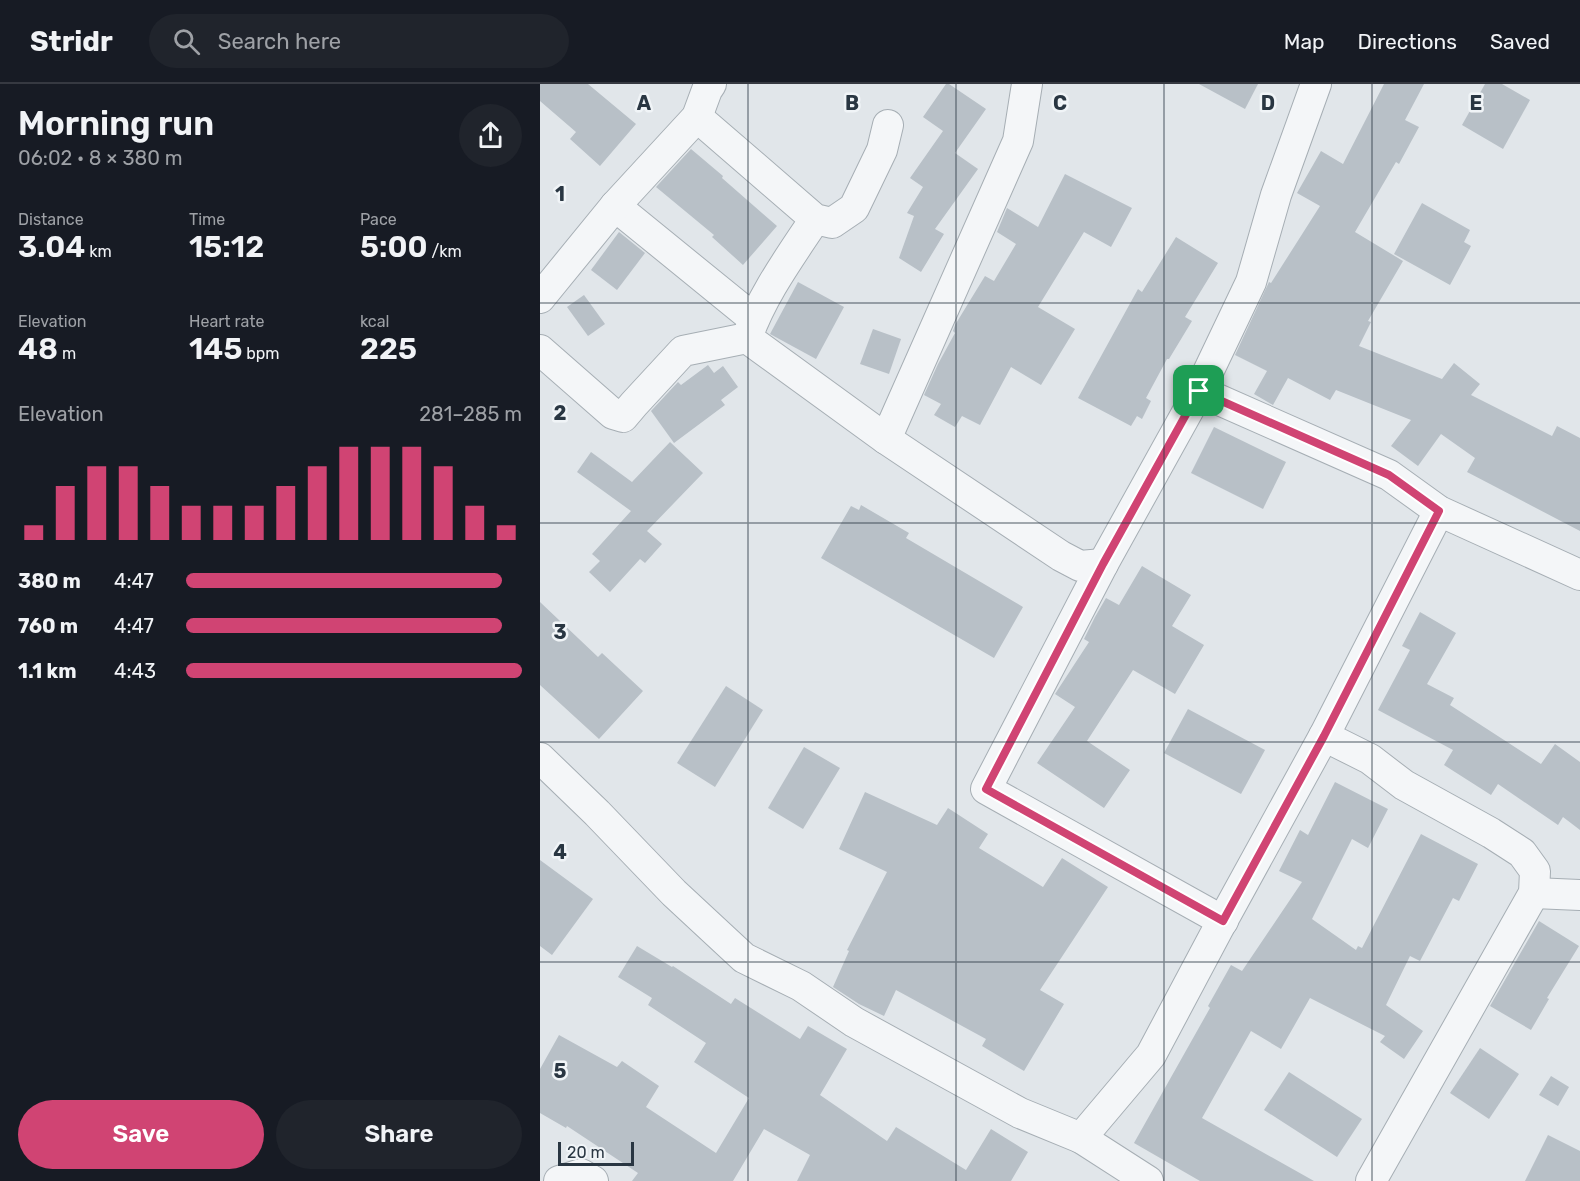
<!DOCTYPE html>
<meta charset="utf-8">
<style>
body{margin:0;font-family:Rubik,sans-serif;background:#20242c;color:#f1f3f6;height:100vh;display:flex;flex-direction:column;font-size:22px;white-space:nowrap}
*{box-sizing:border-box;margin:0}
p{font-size:20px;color:#9ea1a6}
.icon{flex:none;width:33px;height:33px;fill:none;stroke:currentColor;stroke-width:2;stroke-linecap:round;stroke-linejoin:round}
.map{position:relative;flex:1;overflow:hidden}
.sheet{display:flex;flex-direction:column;background:#171b24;width:540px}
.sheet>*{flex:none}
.scale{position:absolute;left:18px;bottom:15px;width:76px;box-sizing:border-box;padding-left:6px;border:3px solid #293642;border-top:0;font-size:16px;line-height:21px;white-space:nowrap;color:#293642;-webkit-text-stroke:4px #f0f4f7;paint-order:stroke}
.pin{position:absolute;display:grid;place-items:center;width:51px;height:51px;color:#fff;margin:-26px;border-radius:12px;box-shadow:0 3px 9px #0006}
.round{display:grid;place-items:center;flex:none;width:63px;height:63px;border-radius:32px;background:#20242c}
.overview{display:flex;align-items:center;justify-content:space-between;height:102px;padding:0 18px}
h1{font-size:33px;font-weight:600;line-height:45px}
.stats{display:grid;grid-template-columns:repeat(3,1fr);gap:9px;height:102px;padding:6px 18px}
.stats div{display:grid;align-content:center}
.stats b{font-size:30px;font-weight:600}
.stats small{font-size:16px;font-weight:400}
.stats p{font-size:16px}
.chart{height:168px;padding:12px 18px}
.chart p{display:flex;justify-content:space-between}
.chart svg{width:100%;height:108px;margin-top:6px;stroke:#d04473;stroke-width:6}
.cta{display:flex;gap:12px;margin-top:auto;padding:12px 18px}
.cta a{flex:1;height:69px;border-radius:36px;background:#d04473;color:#fff;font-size:24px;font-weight:600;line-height:69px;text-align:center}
.cta a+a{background:#20242c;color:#f1f3f6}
ul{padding:0 18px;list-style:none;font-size:20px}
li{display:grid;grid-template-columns:96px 72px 1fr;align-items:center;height:45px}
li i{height:15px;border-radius:8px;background:#d04473}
header{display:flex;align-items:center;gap:36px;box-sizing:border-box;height:84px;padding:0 30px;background:#171b24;border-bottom:2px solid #363941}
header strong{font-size:28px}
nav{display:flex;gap:33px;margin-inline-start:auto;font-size:21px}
.search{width:420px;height:54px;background:#20242c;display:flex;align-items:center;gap:15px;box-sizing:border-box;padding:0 21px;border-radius:33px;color:#9ea1a6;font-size:22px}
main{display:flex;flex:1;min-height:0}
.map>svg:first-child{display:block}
</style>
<header>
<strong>Stridr</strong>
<div class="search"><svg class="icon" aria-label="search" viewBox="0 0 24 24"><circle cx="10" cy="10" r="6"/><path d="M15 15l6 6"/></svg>Search here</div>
<nav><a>Map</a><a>Directions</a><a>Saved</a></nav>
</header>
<main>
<section class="sheet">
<div class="overview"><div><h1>Morning run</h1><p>06:02 · 8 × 380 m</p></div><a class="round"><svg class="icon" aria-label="share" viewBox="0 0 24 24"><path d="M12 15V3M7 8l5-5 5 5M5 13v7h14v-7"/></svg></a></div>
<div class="stats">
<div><p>Distance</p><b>3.04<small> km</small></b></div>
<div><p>Time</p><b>15:12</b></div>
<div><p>Pace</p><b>5:00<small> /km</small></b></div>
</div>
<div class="stats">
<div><p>Elevation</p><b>48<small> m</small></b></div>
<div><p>Heart rate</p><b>145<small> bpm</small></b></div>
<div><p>kcal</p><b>225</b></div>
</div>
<div class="chart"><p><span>Elevation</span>281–285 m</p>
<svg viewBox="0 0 160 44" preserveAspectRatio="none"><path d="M5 44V38M15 44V22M25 44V14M35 44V14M45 44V22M55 44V30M65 44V30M75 44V30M85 44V22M95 44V14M105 44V6M115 44V6M125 44V6M135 44V14M145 44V30M155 44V38"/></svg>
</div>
<ul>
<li><b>380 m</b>4:47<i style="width:94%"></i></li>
<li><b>760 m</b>4:47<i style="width:94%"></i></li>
<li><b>1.1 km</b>4:43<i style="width:100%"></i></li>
</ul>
<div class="cta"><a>Save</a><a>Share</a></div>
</section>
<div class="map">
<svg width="1040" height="1097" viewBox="0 0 1040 1097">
<rect width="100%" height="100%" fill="#e1e6ea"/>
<g fill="#b8c0c7">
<path d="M 0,0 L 48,0 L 96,40 L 60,82 L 30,55 L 36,48 L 0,17 Z"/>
<path d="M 406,0 L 409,0 L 446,25 L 415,69 L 438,85 L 395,145 L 404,150 L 381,188 L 359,174 L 374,132 L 367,129 L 383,103 L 370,94 L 403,47 L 383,33 Z"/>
<path d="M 659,0 L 718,0 L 705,25 Z"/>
<path d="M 844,0 L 884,0 L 865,36 L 879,43 L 859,80 L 856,78 L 815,148 L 863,177 L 828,237 L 831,238 L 819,262 L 902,295 L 914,279 L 940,300 L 931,311 L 1012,352 L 1017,342 L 1040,354 L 1040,447 L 927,388 L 935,374 L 901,350 L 878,382 L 851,362 L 871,336 L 796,306 L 790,316 L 748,294 L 733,321 L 714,310 L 727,287 L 695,271 L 729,198 L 731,199 L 780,122 L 757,109 L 781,67 L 803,80 Z"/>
<path d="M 945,0 L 962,0 L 990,16 L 963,65 L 922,41 Z"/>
<path d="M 151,65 L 183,92 L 182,94 L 237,142 L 203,181 L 172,153 L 174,151 L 116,103 Z"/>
<path d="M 525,90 L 592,124 L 571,163 L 544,148 L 498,223 L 535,245 L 501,301 L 471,283 L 440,341 L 422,332 L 415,343 L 394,331 L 401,320 L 384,311 L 398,280 L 415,249 L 413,247 L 415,241 L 445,192 L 454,197 L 476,160 L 457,148 L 467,124 L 498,143 Z"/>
<path d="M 882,119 L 930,146 L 924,158 L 931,162 L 910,201 L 854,170 Z"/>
<path d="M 79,148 L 105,169 L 77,206 L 51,186 Z"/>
<path d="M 636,153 L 678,179 L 645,233 L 652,237 L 629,275 L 627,275 L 606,314 L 611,317 L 602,335 L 597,332 L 591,342 L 538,314 L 598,205 L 602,208 Z"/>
<path d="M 258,198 L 304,223 L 276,275 L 230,250 Z"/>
<path d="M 44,211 L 65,240 L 48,252 L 27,223 Z"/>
<path d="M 333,245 L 361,255 L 349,290 L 320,280 Z"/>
<path d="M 168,281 L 174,289 L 183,282 L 198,303 L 181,316 L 185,321 L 134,359 L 111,327 L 138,298 L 141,301 Z"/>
<path d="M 674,343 L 746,378 L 723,425 L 651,389 Z"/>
<path d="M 130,358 L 163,389 L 107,447 L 122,460 L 105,479 L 100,475 L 70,508 L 49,488 L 60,477 L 52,470 L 91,427 L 37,388 L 51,368 L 92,398 Z"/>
<path d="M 321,421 L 369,449 L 366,454 L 483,523 L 454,574 L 281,474 L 311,422 L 319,426 Z"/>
<path d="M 602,482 L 651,511 L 632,542 L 664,561 L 635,610 L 593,586 L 547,657 L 590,686 L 564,724 L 497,679 L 535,623 L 515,610 L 549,558 L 544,555 L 555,533 L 566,514 L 579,521 Z"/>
<path d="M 0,518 L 58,573 L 62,569 L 103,607 L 59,655 L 0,601 Z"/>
<path d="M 880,528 L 916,549 L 887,600 L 914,614 L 910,621 L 1001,680 L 1015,660 L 1040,678 L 1040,746 L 1023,733 L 1018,741 L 958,700 L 951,711 L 904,681 L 913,666 L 838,626 L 870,566 L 862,562 Z"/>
<path d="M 186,602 L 223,626 L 175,703 L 137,679 Z"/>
<path d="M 648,625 L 725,666 L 701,710 L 624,669 Z"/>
<path d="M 264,663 L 300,684 L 263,745 L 228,724 Z"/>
<path d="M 795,698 L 848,725 L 828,764 L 812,755 L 772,835 L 816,866 L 818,862 L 822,864 L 881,750 L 938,780 L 919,817 L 913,814 L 880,877 L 870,872 L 846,921 L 883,947 L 864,975 L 840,958 L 845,952 L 770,914 L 741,965 L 711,947 L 662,1034 L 774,1097 L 660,1097 L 594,1059 L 670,924 L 668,922 L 691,881 L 702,887 L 762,798 L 739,787 L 760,746 L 768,751 Z"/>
<path d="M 325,708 L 397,741 L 408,724 L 448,750 L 439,764 L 503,803 L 522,774 L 568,803 L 500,906 L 524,920 L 484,987 L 442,962 L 446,955 L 356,906 L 344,932 L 319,920 L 293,903 L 309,867 L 307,866 L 347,788 L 299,765 Z"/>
<path d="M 0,776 L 53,815 L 12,871 L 0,862 Z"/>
<path d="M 999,837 L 1039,862 L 1007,914 L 1009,915 L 991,946 L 950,922 Z"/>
<path d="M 97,862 L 132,883 L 133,882 L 191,920 L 195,914 L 260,955 L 268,942 L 307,965 L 280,1011 L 347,1057 L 356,1043 L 426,1086 L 451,1045 L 488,1068 L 471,1097 L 257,1097 L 270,1071 L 224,1045 L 193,1097 L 92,1097 L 98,1089 L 27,1042 L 26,1044 L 0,1029 L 0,985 L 19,951 L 77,983 L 82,977 L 119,1002 L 106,1023 L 176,1069 L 209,1014 L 154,978 L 166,959 L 108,921 L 112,914 L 78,893 Z"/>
<path d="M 940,964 L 979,990 L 949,1035 L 910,1009 Z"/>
<path d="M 749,988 L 822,1035 L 797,1073 L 724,1026 Z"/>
<path d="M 1011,992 L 1029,1003 L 1018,1022 L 999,1011 Z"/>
<path d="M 1008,1051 L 1040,1067 L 1040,1097 L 985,1097 Z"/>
</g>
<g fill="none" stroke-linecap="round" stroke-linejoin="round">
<g stroke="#a6aeb4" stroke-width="32">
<g id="minor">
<path d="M 157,33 L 275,135 L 292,139 L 314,124 L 342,66 L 348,41"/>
<path d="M 75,122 L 214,235"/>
<path d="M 275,135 C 250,173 222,211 207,254 L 346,355 L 521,472 L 540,482 L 563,480"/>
<path d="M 0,214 L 75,122 L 157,33 L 167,6 L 171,0"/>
<path d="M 0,266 L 73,330 L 83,333 L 94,320 L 143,267 L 207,254"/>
<path d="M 659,307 L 849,391 L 899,427 L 1040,491"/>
<path d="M 346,355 L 478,57 L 487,0"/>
<path d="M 784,652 L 830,675 L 864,701 L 951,749 L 982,769 L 995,787 L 994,809 L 831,1097"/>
<path d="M 0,674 L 57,729 L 134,809 L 204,874 L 261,902 L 314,938 L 480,1029 L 541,1054 L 608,1097"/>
<path d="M 994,809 L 1040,811"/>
<path d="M 683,837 L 446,705 L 563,480 L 659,307 L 711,198 L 736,111 L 776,0"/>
<path d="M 541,1054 L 611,971 L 678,845 L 784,652 L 899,427"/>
<path d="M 19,1097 L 41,1090 L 53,1097"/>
</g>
</g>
<use href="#minor" stroke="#f4f6f8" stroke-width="30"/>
</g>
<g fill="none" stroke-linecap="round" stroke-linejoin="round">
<g stroke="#fff" stroke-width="12">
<path id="route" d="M 659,307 L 849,391 L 899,427 L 784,652 L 683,837 L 446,705 L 563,480 Z"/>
</g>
<use href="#route" stroke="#d04473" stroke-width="8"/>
</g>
<path fill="none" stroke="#293642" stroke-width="1.5" stroke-opacity="0.55" d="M 208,0 L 208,1097M 416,0 L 416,1097M 624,0 L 624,1097M 832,0 L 832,1097M 0,219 L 1040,219M 0,439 L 1040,439M 0,658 L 1040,658M 0,878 L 1040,878"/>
<g font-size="20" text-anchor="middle" font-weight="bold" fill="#293642" stroke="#f0f4f7" stroke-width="5" stroke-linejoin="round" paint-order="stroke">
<text x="104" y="26">A</text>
<text x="312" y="26">B</text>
<text x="520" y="26">C</text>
<text x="728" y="26">D</text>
<text x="936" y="26">E</text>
<text x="20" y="117">1</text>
<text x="20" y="336">2</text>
<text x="20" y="555">3</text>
<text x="20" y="775">4</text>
<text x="20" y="994">5</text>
</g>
</svg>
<div class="scale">20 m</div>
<div class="pin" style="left:659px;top:307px;background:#1e9e55"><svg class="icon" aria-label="arrive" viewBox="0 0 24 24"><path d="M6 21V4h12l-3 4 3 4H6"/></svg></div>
</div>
</main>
